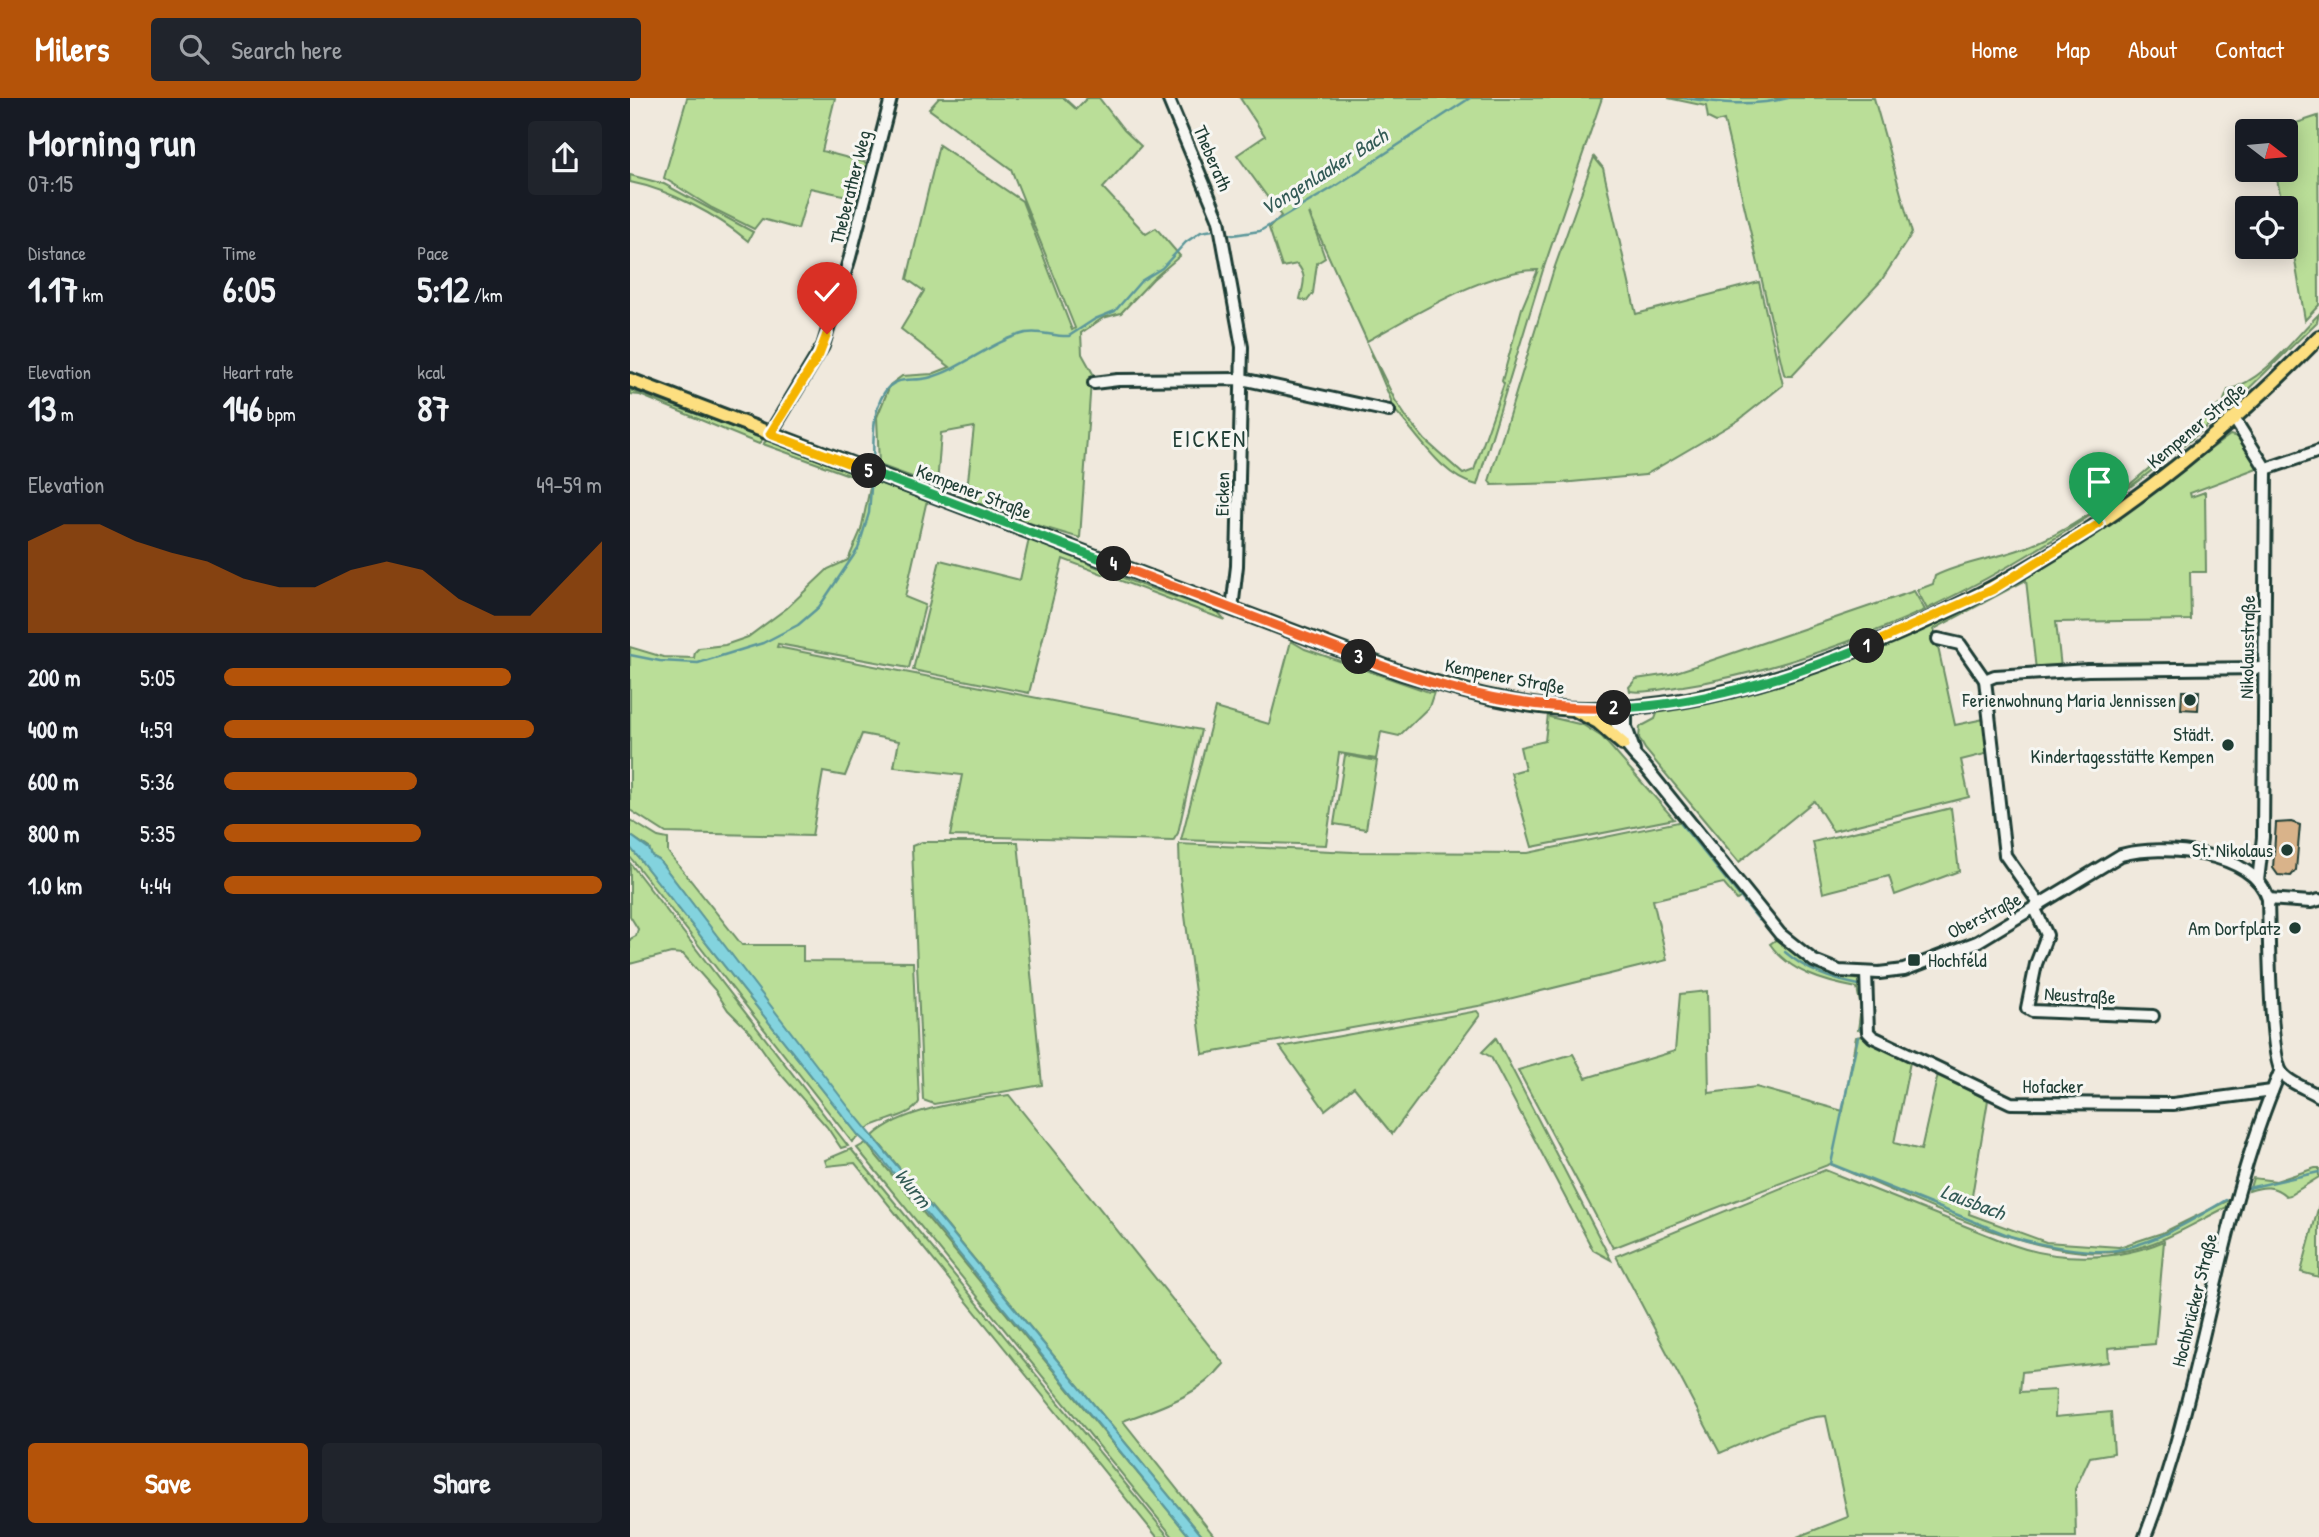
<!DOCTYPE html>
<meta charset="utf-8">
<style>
body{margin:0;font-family:"Patrick Hand",sans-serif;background:#20242c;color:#f1f3f6;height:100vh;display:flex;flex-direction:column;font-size:26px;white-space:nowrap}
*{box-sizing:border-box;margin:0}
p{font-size:23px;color:#9ea1a6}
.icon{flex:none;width:38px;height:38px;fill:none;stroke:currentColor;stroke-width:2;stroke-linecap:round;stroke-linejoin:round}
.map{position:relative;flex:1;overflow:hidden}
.drawer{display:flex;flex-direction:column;background:#171b24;width:630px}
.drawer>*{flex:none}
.needle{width:46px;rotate:106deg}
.buttons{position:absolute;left:1605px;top:21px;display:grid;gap:14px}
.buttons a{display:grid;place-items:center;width:63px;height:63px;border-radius:7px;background:#171b24;box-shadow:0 4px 18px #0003;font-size:35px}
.pin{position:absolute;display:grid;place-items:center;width:60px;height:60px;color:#fff;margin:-72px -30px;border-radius:50% 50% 50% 0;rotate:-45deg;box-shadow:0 0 7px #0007}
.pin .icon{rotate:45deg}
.km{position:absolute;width:35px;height:35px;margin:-18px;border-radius:50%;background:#222;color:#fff;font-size:19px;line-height:35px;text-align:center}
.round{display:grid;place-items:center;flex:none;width:74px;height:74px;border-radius:7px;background:#20242c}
.headline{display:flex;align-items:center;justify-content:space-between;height:119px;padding:0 28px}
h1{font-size:38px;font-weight:800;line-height:52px}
.figures{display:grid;grid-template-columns:repeat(3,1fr);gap:10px;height:119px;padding:7px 28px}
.figures div{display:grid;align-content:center}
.figures b{font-size:35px;font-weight:800}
.figures small{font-size:19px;font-weight:400}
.figures p{font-size:19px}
.chart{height:196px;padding:14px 28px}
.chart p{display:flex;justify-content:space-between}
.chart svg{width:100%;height:126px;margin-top:7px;fill:#b45309;opacity:.7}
.cta{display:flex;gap:14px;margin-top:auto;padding:14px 28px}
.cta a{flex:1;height:80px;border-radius:7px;background:#b45309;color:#fff;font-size:28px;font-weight:800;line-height:80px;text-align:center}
.cta a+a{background:#20242c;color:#f1f3f6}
ul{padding:0 28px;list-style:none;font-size:23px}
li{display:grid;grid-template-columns:112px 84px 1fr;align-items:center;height:52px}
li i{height:18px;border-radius:9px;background:#b45309}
header{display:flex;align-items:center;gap:42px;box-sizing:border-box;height:98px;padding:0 35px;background:#b45309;color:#fff}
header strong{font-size:33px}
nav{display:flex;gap:38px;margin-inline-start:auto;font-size:24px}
.search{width:490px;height:63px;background:#20242c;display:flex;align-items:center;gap:18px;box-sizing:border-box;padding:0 24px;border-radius:7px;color:#9ea1a6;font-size:26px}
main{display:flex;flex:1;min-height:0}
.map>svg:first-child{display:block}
</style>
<header>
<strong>Milers</strong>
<div class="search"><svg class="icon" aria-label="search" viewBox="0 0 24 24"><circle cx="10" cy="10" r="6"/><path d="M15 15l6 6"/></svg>Search here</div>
<nav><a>Home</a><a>Map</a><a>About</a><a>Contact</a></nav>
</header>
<main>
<section class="drawer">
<div class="headline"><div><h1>Morning run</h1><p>07:15</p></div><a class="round"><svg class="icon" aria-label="share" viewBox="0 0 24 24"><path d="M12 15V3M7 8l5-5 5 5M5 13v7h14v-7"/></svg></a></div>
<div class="figures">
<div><p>Distance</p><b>1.17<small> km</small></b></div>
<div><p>Time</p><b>6:05</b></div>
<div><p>Pace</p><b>5:12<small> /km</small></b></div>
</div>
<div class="figures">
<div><p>Elevation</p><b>13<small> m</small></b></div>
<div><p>Heart rate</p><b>146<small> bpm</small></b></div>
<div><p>kcal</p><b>87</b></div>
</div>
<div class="chart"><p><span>Elevation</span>49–59 m</p>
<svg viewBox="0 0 160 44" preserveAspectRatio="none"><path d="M0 44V12L10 6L20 6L30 12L40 16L50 19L60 25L70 28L80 28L90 22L100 19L110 22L120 32L130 38L140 38L150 25L160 12V44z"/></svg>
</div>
<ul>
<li><b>200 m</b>5:05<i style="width:76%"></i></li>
<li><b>400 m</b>4:59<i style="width:82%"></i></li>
<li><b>600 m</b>5:36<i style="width:51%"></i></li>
<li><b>800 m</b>5:35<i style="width:52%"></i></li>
<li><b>1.0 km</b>4:44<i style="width:100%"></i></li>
</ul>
<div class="cta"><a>Save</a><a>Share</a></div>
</section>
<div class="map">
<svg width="1689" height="1439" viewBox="0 0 1689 1439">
<rect width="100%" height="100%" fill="#f0e9dd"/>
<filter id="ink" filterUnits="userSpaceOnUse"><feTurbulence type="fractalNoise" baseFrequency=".0143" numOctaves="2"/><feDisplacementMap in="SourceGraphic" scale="14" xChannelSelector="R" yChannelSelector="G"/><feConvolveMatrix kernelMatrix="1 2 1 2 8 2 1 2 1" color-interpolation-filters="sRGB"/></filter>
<g filter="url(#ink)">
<g fill="#bade98" stroke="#6c8e66" stroke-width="2">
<path d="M 57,0 L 205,0 L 192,53 L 241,66 L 232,101 L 180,90 L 168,131 L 132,121 L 124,131 L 82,110 L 34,80 Z"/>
<path d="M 309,0 L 434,0 L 446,11 L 457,0 L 469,0 L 494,32 L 511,48 L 473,90 L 516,136 L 526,130 L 550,158 L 523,181 L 491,215 L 473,220 L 451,235 L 452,256 L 466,281 L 461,283 L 450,440 L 379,419 L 336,400 L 344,329 L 311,335 L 307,388 L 249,367 L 247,319 L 260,287 L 272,278 L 302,276 L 320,269 L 271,231 L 294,193 L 277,181 L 309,47 L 392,103 L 442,232 L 445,230 L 381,71 L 299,11 Z"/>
<path d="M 610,0 L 972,0 L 913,172 L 847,387 C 811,380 785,332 761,308 L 761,302 L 737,245 L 765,302 L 779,323 L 795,342 L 833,376 L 844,372 L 874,286 L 872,283 L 892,210 L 908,172 C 858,171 781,219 737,243 L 679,115 L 695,160 L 687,165 L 683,195 L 677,203 L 670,201 C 673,187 678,178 667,166 L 652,169 L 639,130 L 651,118 L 607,57 L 635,38 Z"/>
<path d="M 1038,0 L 1244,0 L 1282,135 L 1251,183 L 1162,278 L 1156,278 L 1154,276 L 1094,22 L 1086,24 L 1078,20 L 1076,8 Z"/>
<path d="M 1688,18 L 1689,207 L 1675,222 L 1656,110 L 1653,110 L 1645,72 L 1656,72 L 1656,33 L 1642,33 Z"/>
<path d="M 964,59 L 973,70 L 1006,216 L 1129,184 L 1153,287 L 1109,322 L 1015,377 L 931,385 L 862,387 L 859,383 L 923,174 Z"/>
<path d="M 0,77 L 34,86 L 123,134 L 118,143 C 87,117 40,92 0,84 Z"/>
<path d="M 1689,216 L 1687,224 L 1601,308 L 1594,302 L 1598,292 C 1635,282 1662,242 1689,216 Z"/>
<path d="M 0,292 L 130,339 L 132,342 L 129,346 L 10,297 L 0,296 Z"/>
<path d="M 1589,307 L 1594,314 C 1498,396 1411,456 1297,511 L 1287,492 L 1303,486 L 1305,478 C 1337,462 1374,460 1407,445 C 1476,415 1534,357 1589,307 Z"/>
<path d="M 1600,337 L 1612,340 L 1626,363 L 1627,370 L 1560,395 L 1561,399 L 1575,394 L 1576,474 L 1560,474 L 1561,522 L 1426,524 L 1431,570 L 1406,572 L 1396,482 L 1304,531 L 1325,627 L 1354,621 L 1359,655 L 1331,662 L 1339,699 L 1203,733 L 1184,703 L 1109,764 L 1015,651 L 1009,640 L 1010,629 L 1025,621 L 1028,613 L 1072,606 L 1143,587 L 1363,495 L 1472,431 Z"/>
<path d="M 137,342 L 299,404 L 296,406 L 275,499 L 295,507 L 279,570 L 148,546 L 147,549 L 571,632 L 548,735 L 543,743 L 320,738 L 332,677 L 264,669 L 269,643 L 232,636 L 215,678 L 193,674 L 182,738 L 36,735 L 0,712 L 0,549 L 33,559 L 64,560 L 65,554 L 69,550 L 95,547 L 118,539 L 157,510 L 198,471 L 218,462 L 231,432 L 241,385 L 133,346 Z"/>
<path d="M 399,441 L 503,484 L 588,514 L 595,522 L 433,461 L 399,595 L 283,572 L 310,462 L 390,482 Z"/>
<path d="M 1284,493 L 1295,512 C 1217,547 1138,575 1053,588 C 1037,590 1015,596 1000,593 L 999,589 L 1006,581 L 1040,576 L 1068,567 Z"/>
<path d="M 661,543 L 675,551 L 799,594 L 804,594 L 799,609 L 769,638 L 751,634 L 746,661 L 709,655 L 696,747 L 551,742 L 585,610 L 639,626 Z"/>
<path d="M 918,616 L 920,619 L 953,627 L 972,639 L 1044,721 L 902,749 L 881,675 L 895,671 L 890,649 L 915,643 Z"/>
<path d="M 715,657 L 747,663 L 736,731 L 704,726 Z"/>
<path d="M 1321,710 L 1329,773 L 1265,797 L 1259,778 L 1193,795 L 1183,744 Z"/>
<path d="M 0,722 L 28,739 L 38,741 L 38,754 L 112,847 L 173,847 L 173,863 L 283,864 L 289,1004 C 281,1020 251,1021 236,1031 L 232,1029 L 29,762 L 22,758 L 19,750 L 0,737 Z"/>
<path d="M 1053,723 L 1113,798 L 1107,802 L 1093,785 L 1023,802 L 1037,862 L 854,907 L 573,956 L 550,779 L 549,746 L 723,754 L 898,755 Z"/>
<path d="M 292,744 L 388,744 L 412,987 L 304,1006 L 293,1002 L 282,751 L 282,748 Z"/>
<path d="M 0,749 L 229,1038 L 222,1044 L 0,759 Z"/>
<path d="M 0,765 L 218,1048 L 211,1050 L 197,1029 L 148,973 L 121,935 L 98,912 L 85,892 L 53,856 L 41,855 L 0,866 L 0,841 L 6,838 L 8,831 L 0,818 Z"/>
<path d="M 1147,841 L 1186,870 L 1233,883 L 1235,914 L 1233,931 L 1228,932 L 1231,910 L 1227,890 C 1195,884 1159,874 1140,846 Z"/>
<path d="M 1077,893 L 1079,995 L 1126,989 L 1213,1013 L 1226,939 L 1231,938 L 1280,964 L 1264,1045 L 1291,1052 L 1308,976 L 1358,1002 L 1339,1116 L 1416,1144 L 1489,1149 L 1532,1135 L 1599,1102 L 1597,1109 C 1566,1124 1534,1145 1499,1152 C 1414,1169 1280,1099 1200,1066 L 983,1150 L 888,972 L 943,956 L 956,980 L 1045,953 L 1050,896 Z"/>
<path d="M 847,913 L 850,917 L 762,1036 L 724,989 L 695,1012 L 650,949 Z"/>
<path d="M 866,940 L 981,1162 L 963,1152 L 861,959 L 852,954 Z"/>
<path d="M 379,997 L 594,1266 C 568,1298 531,1309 493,1323 L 585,1439 L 573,1439 L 243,1038 C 273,1010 338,1003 379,997 Z"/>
<path d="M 236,1045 L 560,1439 L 543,1439 L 227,1050 Z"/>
<path d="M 221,1051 L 539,1439 L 527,1439 L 225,1065 L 197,1068 L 195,1062 Z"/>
<path d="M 1685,1070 L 1689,1070 L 1689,1079 L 1660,1097 L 1656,1098 C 1644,1087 1633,1088 1619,1093 L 1623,1080 L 1646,1083 Z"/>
<path d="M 1195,1072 L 1380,1146 C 1429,1164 1487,1163 1534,1143 L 1525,1246 L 1478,1250 L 1479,1264 L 1392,1274 L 1390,1294 L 1426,1292 L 1425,1319 L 1481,1314 L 1484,1355 L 1460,1359 L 1445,1391 L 1446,1439 L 1167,1439 L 1218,1419 L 1196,1318 C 1165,1319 1120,1343 1090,1355 L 986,1158 Z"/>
<path d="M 1689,1107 L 1689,1179 L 1671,1174 Z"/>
</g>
<path fill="#83d3de" stroke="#5b979a" stroke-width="2" d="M 0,737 L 19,751 L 22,758 L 29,762 L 220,1011 L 573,1439 L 560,1439 L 248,1056 L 229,1038 L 0,749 Z"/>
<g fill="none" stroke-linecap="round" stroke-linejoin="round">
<g stroke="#5b979a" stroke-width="2.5">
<path d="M 1054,0 C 1090,5 1121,9 1158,0"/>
<path d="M 594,135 L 603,137 L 630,133 L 704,89 L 840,0"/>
<path d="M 243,368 C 244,344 241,316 254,295 C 265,277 281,284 298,280 C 333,271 361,243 396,235 C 411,232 424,239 439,238 L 465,221 L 485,213 L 511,183 L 532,170 L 556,144 L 571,134 L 583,132"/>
<path d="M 0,557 L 30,563 L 68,565 L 133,545 L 168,527 L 189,509 L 228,451 L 239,415 L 242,378"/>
<path d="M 1051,726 L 1129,822"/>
<path d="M 1155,854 C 1177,873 1200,881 1229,887 L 1232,891"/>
<path d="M 1230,931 L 1232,915"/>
<path d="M 1228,939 L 1201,1066 L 1380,1138 C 1406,1146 1461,1157 1487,1152 C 1527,1144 1563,1122 1596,1102"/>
<path d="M 1618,1090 L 1689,1074"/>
</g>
</g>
<g fill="#d9b38a" stroke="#1f3d34" stroke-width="2">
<path d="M 1552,593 L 1569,593 L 1568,612 L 1551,611 Z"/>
<path d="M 1661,724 L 1670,727 L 1666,772 L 1661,778 L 1648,777 L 1643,770 L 1646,725 Z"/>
</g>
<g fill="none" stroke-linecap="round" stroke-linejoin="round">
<g stroke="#1f3d34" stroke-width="16">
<g id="minor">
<path d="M 538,0 L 589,122 L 612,249 L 607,468 L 602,511"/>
<path d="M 464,285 L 488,282 L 612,281 L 759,313"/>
<path d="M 1605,322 L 1636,371"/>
<path d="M 140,336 L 193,248 L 220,159 L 261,0"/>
<path d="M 1636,371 L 1689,353"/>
<path d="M 1308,541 L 1330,546 L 1355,582"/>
<path d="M 984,610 C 986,636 995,648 1013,666 L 1150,836 L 1184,863 L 1209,873 L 1249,875 L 1274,872 L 1347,844 L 1491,757 C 1531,746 1624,752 1638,801 C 1639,830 1639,958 1652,975 C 1659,985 1678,991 1689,998"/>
<path d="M 996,610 L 996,629 L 1004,652"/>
<path d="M 1628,783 L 1633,739 L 1636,371"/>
<path d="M 1638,801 L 1681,804 L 1689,802"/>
<path d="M 1410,807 L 1375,757 L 1355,582 L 1365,578 L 1458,572 L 1634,570"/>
<path d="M 1405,811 L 1417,837 L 1406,866 L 1397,910 L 1402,913 L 1523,918"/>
<path d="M 1236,875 L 1238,934 L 1243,939 L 1381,1005 L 1543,1006 L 1642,993"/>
<path d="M 1515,1439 C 1574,1289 1586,1123 1650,974"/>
</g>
</g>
<g stroke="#1f3d34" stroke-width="18">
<g id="major">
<path d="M 0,282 L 769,574 C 829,592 892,611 956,611 C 1042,612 1128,589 1208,559 C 1396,490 1550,382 1689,239"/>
<path d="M 947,613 L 968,624 L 993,646"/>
</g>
</g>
<use href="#minor" stroke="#f6f6f2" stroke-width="10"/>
<use href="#major" stroke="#fddf80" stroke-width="12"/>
</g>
</g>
<g fill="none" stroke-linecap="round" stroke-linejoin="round" filter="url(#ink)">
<g stroke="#fff" stroke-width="14">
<path id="split-1" d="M 1237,548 L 1362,492 L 1469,426"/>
</g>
<g stroke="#fff" stroke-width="14">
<path id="split-2" d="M 984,610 C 1070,608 1158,579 1237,548"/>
</g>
<g stroke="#fff" stroke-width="14">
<path id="split-3" d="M 729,559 C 809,591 897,613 984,610"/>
</g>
<g stroke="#fff" stroke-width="14">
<path id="split-4" d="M 484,466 L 729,559"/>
</g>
<g stroke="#fff" stroke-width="14">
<path id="split-5" d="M 239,373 L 484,466"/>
</g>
<g stroke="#fff" stroke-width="14">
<path id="split-6" d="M 197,236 L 189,257 L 140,336 L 239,373"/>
</g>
<use href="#split-1" stroke="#f5b400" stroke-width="9"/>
<use href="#split-2" stroke="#22a559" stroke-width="9"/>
<use href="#split-3" stroke="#f0652b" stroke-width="9"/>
<use href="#split-4" stroke="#f0652b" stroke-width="9"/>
<use href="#split-5" stroke="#22a559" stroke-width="9"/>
<use href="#split-6" stroke="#f5b400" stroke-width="9"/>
</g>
<g fill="#1f3d34" stroke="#f6f6f2" stroke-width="2.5">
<circle cx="1560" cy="602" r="7"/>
<circle cx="1598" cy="647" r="7"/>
<circle cx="1657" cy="752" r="7"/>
<circle cx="1665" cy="830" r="7"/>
<rect x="1277" y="855" width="14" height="14" rx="3.5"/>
</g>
<g text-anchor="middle" stroke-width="6" stroke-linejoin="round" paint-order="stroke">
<g font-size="19" fill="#1f3d34" stroke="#f6f6f2">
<text transform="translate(583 60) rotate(67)" y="7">Theberath</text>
<text transform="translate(220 89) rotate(-76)" y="7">Theberather Weg</text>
<text transform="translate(1566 327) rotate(-40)" y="7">Kempener Straße</text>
<text transform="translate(344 393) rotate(21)" y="7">Kempener Straße</text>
<text transform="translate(592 396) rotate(-89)" y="7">Eicken</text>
<text transform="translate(1617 549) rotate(-89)" y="7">Nikolausstraße</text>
<text transform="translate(875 578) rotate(11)" y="7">Kempener Straße</text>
<text transform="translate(1354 817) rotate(-27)" y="7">Oberstraße</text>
<text transform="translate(1450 897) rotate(3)" y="7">Neustraße</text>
<text x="1423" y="995">Hofacker</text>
<text transform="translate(1564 1202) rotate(-76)" y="7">Hochbrücker Straße</text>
</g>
<g font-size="19" fill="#1f3d34" stroke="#f6f6f2" text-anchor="end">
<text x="1546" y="609">Ferienwohnung Maria Jennissen</text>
<text x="1584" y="643">Städt.<tspan x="1584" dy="22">Kindertagesstätte Kempen</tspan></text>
<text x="1643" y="759">St. Nikolaus</text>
<text x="1651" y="837">Am Dorfplatz</text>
<text x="1298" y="869" text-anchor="start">Hochfeld</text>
</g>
<g font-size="21" font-style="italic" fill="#335b56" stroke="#f6f6f2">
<text transform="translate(694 74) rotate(-32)" y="7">Vongenlaaker Bach</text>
<text transform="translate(283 1090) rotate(51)" y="7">Wurm</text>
<text transform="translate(1343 1104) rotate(21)" y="7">Lausbach</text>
</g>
<g font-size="23" letter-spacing="2" fill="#1f3d34" stroke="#f6f6f2">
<text x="580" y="349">EICKEN</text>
</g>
</g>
</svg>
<div class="buttons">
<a><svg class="needle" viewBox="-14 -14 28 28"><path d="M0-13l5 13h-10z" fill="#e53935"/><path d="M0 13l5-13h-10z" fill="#9ea1a6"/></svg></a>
<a><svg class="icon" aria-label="locate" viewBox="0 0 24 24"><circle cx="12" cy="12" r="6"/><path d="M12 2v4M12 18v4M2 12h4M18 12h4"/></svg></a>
</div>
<div class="pin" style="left:1469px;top:426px;background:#1e9e55"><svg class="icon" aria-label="arrive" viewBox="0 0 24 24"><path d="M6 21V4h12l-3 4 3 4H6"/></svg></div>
<div class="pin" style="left:197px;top:236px;background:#d93025"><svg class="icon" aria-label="check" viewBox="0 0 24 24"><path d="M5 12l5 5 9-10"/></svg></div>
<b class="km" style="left:1237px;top:548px">1</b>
<b class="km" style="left:984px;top:610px">2</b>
<b class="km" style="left:729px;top:559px">3</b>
<b class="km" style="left:484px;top:466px">4</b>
<b class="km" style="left:239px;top:373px">5</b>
</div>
</main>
